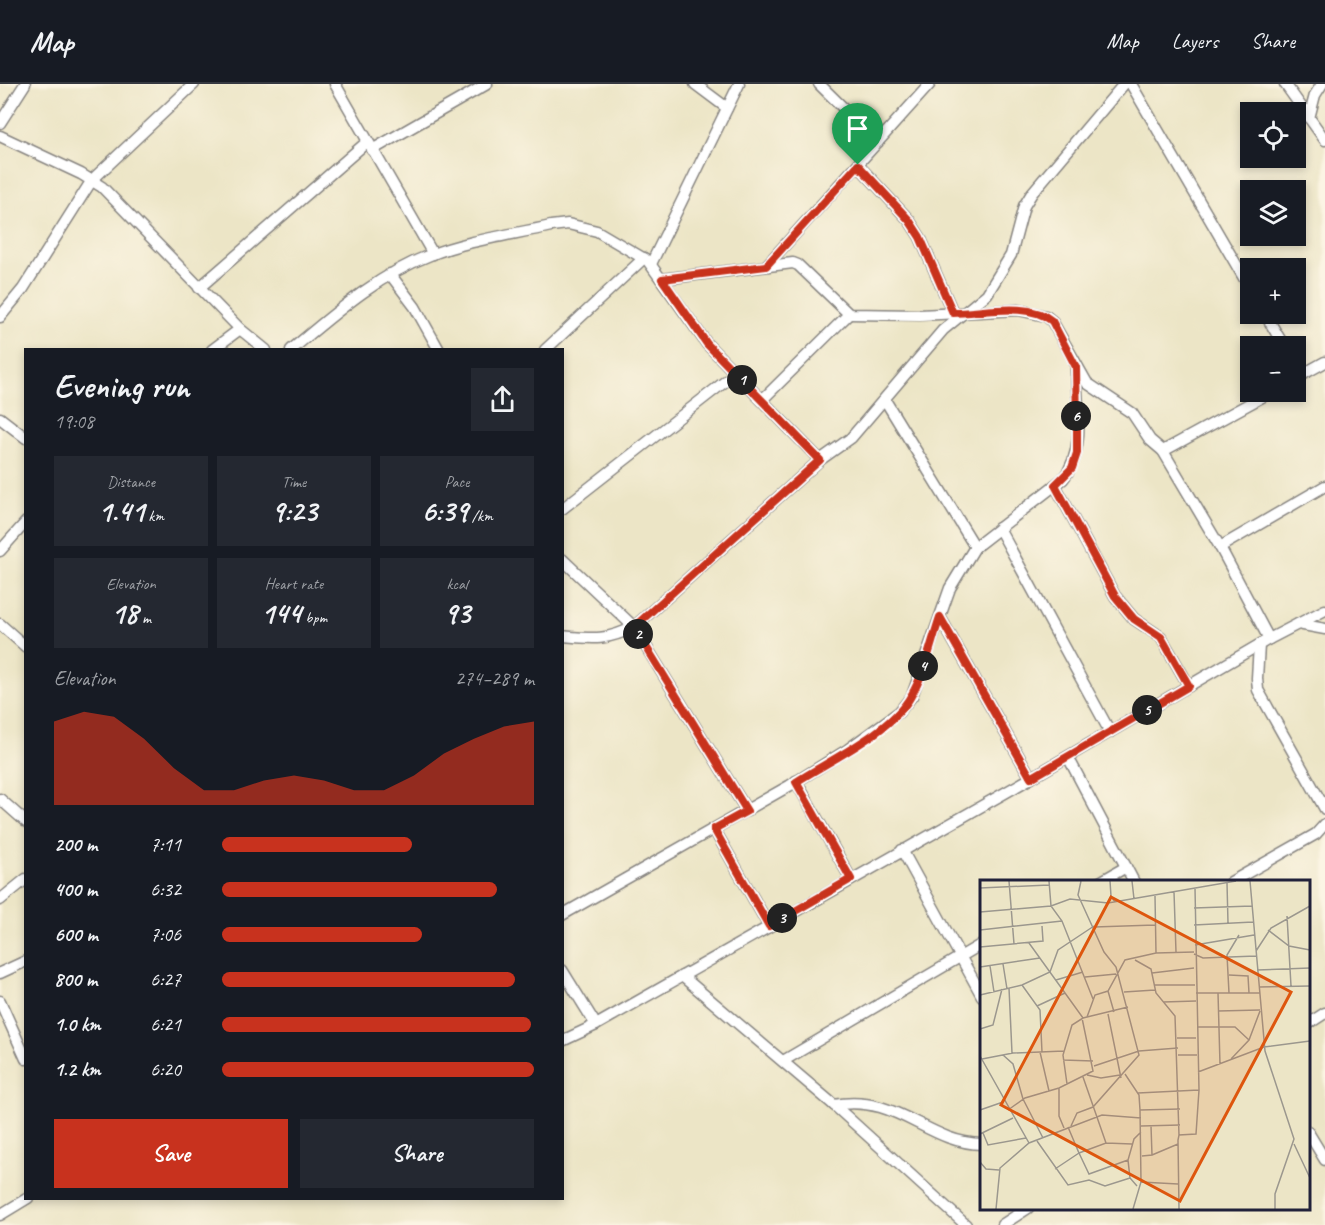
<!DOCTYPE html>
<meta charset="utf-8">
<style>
body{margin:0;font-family:Caveat,sans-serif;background:#242831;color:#f1f3f6;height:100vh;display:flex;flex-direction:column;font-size:22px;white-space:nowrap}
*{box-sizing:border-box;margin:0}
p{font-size:20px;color:#9ea1a6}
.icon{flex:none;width:33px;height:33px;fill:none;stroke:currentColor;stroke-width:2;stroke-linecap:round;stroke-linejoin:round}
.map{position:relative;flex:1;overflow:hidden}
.side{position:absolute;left:24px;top:264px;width:540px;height:852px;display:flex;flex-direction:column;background:#171b24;border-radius:0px;box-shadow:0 3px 9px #0003}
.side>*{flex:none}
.buttons{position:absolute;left:1240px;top:18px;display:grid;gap:12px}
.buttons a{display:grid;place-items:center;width:66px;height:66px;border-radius:0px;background:#171b24;box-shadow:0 3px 9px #0003;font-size:30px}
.pin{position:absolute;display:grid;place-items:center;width:51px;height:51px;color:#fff;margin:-62px -26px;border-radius:50% 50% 50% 0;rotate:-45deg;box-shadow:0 0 6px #0007}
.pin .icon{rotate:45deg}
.km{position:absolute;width:30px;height:30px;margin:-15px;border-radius:50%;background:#222;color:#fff;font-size:16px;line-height:30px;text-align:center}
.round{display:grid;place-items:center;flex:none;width:63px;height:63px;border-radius:0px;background:#242831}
.head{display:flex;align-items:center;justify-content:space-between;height:102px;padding:0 30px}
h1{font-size:33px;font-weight:600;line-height:45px}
.figures{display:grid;grid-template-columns:repeat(3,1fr);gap:9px;height:102px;padding:6px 30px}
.figures div{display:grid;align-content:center;border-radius:0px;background:#242831;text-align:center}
.figures b{font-size:30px;font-weight:600}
.figures small{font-size:16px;font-weight:400}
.figures p{font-size:16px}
.chart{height:168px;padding:12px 30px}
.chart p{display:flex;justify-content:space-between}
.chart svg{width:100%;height:108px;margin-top:6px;fill:#c8321e;opacity:.7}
.action{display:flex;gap:12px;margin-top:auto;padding:12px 30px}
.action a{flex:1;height:69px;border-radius:0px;background:#c8321e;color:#fff;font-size:24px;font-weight:600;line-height:69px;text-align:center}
.action a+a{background:#242831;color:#f1f3f6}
ul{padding:0 30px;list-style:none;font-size:20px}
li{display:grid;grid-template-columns:96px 72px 1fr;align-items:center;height:45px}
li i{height:15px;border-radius:8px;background:#c8321e}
header{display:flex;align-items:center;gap:36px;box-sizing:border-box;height:84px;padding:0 30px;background:#171b24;border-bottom:2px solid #363941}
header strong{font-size:28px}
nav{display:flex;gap:33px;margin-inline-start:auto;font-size:21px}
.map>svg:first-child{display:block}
</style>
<header>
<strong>Map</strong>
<nav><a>Map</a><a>Layers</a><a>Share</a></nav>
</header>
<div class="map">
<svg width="1325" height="1141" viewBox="0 0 1325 1141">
<rect width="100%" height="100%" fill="#fcf5e5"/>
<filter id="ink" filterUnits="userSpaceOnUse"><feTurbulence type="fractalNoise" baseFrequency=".0167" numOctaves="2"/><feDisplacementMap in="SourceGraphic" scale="12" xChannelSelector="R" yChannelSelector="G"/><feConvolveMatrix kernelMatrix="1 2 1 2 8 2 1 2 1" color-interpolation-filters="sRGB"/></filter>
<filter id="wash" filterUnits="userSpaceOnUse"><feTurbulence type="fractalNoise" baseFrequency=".008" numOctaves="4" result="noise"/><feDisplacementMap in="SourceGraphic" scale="24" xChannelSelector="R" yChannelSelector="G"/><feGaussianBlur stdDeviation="1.35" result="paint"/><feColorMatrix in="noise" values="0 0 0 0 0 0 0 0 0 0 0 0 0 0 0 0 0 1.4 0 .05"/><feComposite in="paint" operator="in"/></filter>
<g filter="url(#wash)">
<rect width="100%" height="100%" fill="#ece5c6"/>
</g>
<g filter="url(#ink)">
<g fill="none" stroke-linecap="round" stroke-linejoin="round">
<g stroke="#878480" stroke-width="13">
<g id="street">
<path d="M 335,0 L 433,170"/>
<path d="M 695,0 L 727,24"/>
<path d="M 819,0 L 878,58"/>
<path d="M 1131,0 L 1251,206"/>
<path d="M 1285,0 L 1325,56"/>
<path d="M 1309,34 L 1315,11 L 1322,0"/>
<path d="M 0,39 L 25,0"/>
<path d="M 0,52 L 81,90 L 102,103 L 240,245 L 266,266"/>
<path d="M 372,66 L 487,0"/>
<path d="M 858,81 L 909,136 L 920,153 L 953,229"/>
<path d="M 651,180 L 739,0"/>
<path d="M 766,182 L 930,0"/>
<path d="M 390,190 L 415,223 L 439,266"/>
<path d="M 662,195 L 793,179 L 798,181 L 849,230 L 920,231 L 1018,226 L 1046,232 L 1052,237 L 1087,299 L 1132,329 L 1150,356 L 1163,367 L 1220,463 L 1269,555"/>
<path d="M 199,204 L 367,58"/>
<path d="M 1265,230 L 1284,262"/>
<path d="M 0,233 L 23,205 L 92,96 L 194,0"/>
<path d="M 212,266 L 240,245"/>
<path d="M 291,266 C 334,230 378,191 430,171 C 468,156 511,151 551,142 L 568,140 L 597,147 L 648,177 L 707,260 L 820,376"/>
<path d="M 545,266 L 644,174"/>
<path d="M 1296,294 L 1325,278"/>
<path d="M 762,316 L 849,230"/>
<path d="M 885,316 L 975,463"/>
<path d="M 0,334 L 26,354"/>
<path d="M 1163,367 L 1271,308"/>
<path d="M 1055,401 L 1115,512 L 1134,535 L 1161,553 L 1189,602"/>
<path d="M 562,425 L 736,289"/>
<path d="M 999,444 L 1110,648"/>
<path d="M 1220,463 L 1325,402"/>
<path d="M 0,467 L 26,438"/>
<path d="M 562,475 L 634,543 L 747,727"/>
<path d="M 940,533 L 1031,694"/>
<path d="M 0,540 L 26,563"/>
<path d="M 1298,540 L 1325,545"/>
<path d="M 562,552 C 593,555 606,557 634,543 L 820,376 L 851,354 L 943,246 L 987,210 L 1011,171 L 1024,122 L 1032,109 L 1124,0"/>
<path d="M 1259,561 L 1257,594 L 1258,606 L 1325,725"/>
<path d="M 1068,673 L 1134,798"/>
<path d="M 796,697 L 851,795"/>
<path d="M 0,715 L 26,738"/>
<path d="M 714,745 L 769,842"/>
<path d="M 902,766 L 982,912"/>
<path d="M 1100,798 L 1126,783"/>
<path d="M 1231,798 L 1316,750 L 1325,740"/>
<path d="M 0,816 L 26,795"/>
<path d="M 562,831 L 789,702 L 847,666 L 899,628 L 912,612 L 950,504 L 975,463 L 1063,395 C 1087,366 1076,318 1076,283"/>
<path d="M 562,886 L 596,941"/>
<path d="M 0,889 L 26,877"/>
<path d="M 682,892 L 834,1021 L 966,1141"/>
<path d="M 0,917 L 26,975"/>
<path d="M 1308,940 L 1325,929"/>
<path d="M 562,957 L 596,941 L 1031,694 L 1269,555 L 1325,526"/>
<path d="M 783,977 L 982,860"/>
<path d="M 834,1021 C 897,1009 926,1059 982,1060"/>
<path d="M 1308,1048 L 1325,1076"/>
<path d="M 0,1131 L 28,1114"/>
<path d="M 1002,1141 L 1028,1124"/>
</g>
</g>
<use href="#street" stroke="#fff" stroke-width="10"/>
</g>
</g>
<g fill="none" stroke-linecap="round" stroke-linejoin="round" filter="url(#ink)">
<g stroke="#fff" stroke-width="12">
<path id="route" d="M 858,81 L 909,136 L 920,153 L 953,229 C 982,229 1029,217 1052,237 L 1076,283 L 1077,343 L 1077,369 L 1072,384 L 1055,401 L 1115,512 L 1134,535 L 1161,553 L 1189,602 L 1031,694 L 940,533 C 931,559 925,589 911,612 C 891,648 830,676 796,698 L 851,795 L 769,842 L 714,745 L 747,727 L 634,543 L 820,376 L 707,260 L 662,195 L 766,182 Z"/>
</g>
<use href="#route" stroke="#c8321e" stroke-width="8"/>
</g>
<g transform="translate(980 796)">
<rect width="330" height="330" fill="#ece5c6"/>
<path fill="none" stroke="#9b978e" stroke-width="1.5" d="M 29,1 L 34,64M 69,1 L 71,26 L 82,41 L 113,119M 130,1 L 131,16 L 135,22M 152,1 L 154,19M 270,1 L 285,171 L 314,259 L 295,314 L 295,329M 247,3 L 248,43M 0,8 L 69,5M 194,12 L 196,72M 175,16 L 176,73M 214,28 L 272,26M 0,32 L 71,26 L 90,19 L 128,23 L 256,1M 307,36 L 311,106M 214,45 L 273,42M 114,47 L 175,45M 0,50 L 82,41M 288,50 L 309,66 L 330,70M 49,63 L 103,138M 215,65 L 274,55M 0,67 L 63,61 L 62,46M 276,71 L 291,48 L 330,26M 214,74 L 223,78 L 276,76M 155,80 L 171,89 L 176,113 L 195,136 L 199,255M 23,84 L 27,109M 10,86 L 14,112M 0,87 L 60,78M 277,90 L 330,88M 172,93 L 214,88M 249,95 L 268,96 L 269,113M 105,97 L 136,94M 76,100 L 103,92M 42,105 L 60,130 L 62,172M 174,105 L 215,105M 279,107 L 330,106M 29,108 L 32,173M 128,111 L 134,132M 144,112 L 175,110M 216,113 L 280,113M 238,113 L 240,184M 249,113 L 247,75 L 259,55M 0,115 L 42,105 L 70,92 L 78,70 L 114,46M 183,122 L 216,121M 57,126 L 85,113M 238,131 L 280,130M 128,134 L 141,198M 107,137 L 115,115 L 128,111 L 145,80 L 176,73 L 214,72M 217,147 L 255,147 L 269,160M 0,149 L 13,145 L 22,109M 197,158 L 216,158M 60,172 L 69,211M 23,175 L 33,184 L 43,219 L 63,258M 198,175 L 217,175M 0,176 L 49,263M 2,179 L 33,173 L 84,171M 251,179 L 269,160 L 280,131M 83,180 L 113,181M 114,186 L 159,171 L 198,168M 218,192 L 284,167 L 330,161M 145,194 L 159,215 L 160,230 L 161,302 L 153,329M 107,195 L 121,198 L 140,195M 103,197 L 126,263M 87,204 L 83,175 L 92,145 L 103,138 L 148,127M 79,208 L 79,236 L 84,248M 158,213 L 219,210M 0,230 L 23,222M 28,230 L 45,218 L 79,208 L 113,191 L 102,138M 160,230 L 200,229M 91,246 L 97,233 L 113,227 L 159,175 L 136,87 L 124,72 L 98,15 L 101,1M 161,246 L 200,245M 88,247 L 99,273 L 126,263 L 152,264M 3,253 L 8,265 L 46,258M 0,254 L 33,238M 57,261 L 88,305 L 109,300 L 125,306 L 150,298M 314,264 L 330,298M 172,275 L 198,264M 162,276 L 172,275 L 171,246M 0,282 L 6,289 L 19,290M 75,289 L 99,273 L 109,294 L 148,280M 161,302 L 198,304M 157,306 L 150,298 L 148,280 L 154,259 L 161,252M 16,329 L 20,288 L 49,263 L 122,235 L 161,238M 199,329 L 198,260 L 199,255 L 216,254 L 219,210 L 215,8"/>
<path fill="#de560e" fill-opacity="0.15" stroke="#de560e" stroke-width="3" d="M 131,17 L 311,112 L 200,321 L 21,225 Z"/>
<rect width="330" height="330" fill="none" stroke="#22223b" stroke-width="3"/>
</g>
</svg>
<div class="buttons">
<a><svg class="icon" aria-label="locate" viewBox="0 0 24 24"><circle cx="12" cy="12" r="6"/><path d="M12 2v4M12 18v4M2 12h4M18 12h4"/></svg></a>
<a><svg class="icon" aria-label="layers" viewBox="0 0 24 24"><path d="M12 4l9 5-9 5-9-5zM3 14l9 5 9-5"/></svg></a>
<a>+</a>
<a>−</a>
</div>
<div class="pin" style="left:858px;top:81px;background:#1e9e55"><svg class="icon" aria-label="arrive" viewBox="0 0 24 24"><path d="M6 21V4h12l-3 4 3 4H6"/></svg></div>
<b class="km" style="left:742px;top:296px">1</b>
<b class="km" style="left:638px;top:550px">2</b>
<b class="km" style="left:782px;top:834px">3</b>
<b class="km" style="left:923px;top:582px">4</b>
<b class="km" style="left:1147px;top:626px">5</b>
<b class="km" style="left:1076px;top:332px">6</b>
<section class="side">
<div class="head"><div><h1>Evening run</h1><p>19:08</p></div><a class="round"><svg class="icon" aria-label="share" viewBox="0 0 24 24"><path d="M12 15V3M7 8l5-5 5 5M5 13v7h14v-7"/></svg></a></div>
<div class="figures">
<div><p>Distance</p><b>1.41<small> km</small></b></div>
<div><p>Time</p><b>9:23</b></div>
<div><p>Pace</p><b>6:39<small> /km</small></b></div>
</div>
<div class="figures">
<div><p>Elevation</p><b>18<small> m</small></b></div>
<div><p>Heart rate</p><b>144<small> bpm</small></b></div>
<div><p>kcal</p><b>93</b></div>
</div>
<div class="chart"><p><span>Elevation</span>274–289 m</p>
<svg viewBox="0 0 160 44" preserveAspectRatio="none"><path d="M0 44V10L10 6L20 8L30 17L40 29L50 38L60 38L70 34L80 32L90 34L100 38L110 38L120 32L130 23L140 17L150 12L160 10V44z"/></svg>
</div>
<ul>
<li><b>200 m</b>7:11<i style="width:61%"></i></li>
<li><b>400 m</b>6:32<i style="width:88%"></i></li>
<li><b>600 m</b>7:06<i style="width:64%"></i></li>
<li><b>800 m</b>6:27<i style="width:94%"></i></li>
<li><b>1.0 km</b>6:21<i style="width:99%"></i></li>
<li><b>1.2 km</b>6:20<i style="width:100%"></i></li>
</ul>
<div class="action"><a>Save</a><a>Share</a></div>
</section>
</div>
